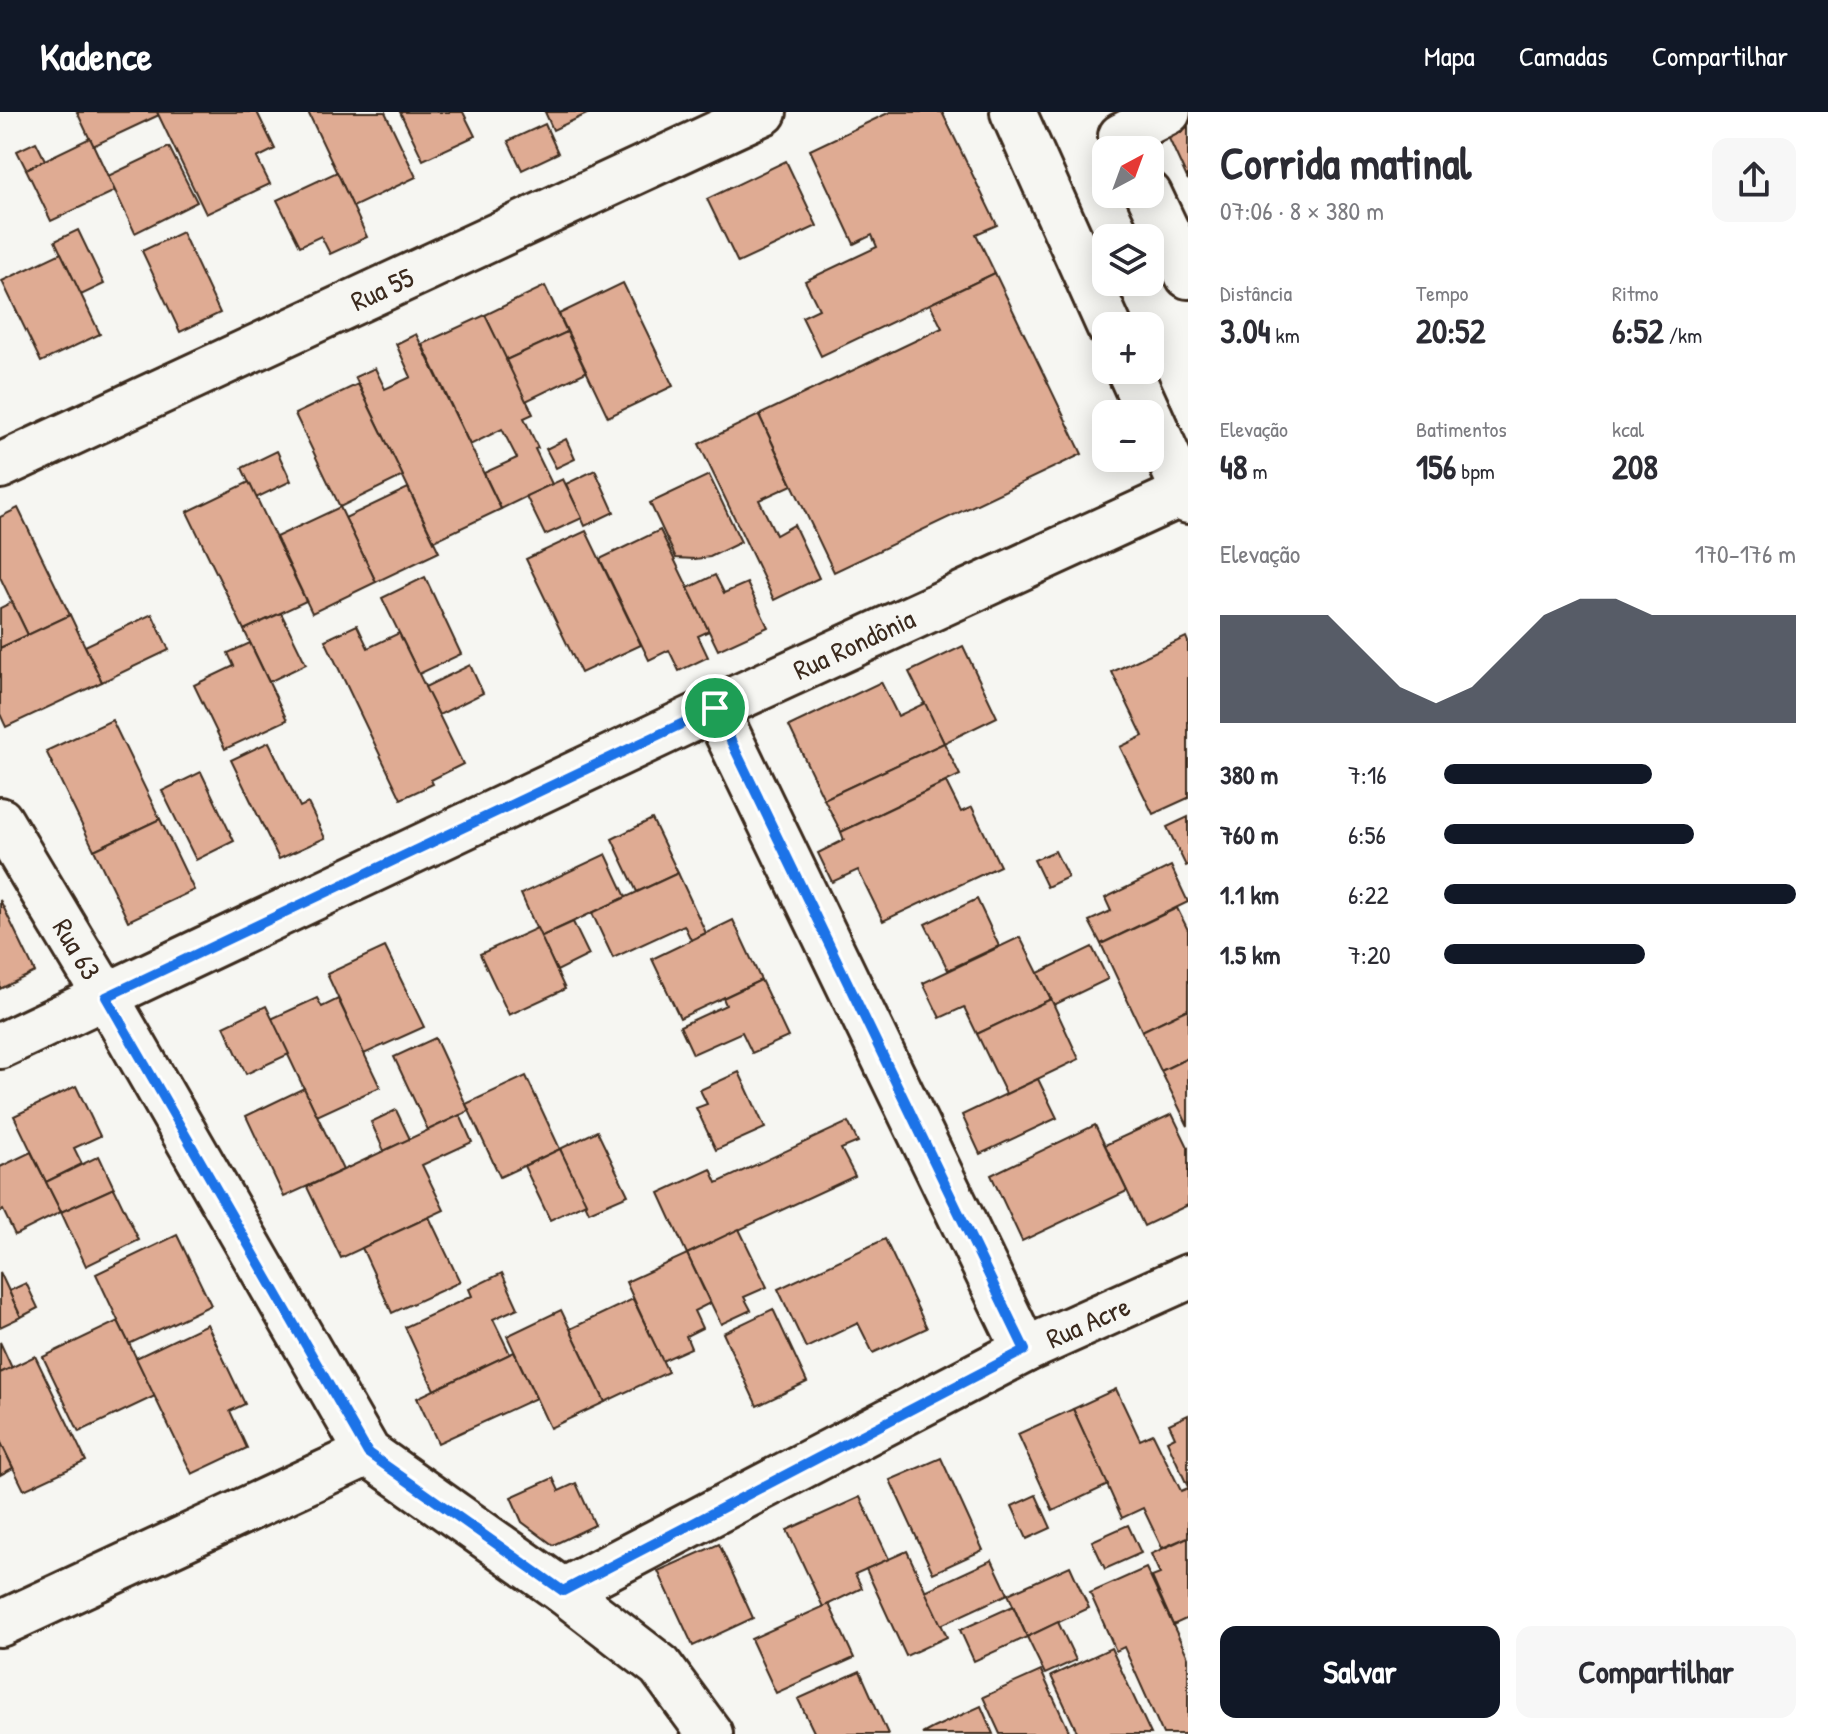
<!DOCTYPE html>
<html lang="pt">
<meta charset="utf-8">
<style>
body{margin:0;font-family:"Patrick Hand",sans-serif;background:#f7f7f7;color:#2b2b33;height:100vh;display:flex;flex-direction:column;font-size:30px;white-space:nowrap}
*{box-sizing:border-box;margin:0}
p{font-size:26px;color:#7c7c81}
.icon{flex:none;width:44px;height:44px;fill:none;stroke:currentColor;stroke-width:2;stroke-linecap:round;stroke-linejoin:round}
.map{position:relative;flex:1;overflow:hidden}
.drawer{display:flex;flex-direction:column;background:#fff;width:640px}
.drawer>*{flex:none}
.needle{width:52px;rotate:41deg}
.buttons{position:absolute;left:1092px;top:24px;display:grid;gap:16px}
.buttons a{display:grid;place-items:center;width:72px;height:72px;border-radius:16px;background:#fff;box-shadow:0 4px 20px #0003;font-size:40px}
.pin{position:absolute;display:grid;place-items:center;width:68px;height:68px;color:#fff;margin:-34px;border:4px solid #fff;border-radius:50%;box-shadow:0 2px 8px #0007}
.round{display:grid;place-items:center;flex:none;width:84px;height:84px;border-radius:16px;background:#f7f7f7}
.head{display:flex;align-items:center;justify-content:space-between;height:136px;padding:0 32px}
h1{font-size:44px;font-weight:700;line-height:60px}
.figures{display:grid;grid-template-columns:repeat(3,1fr);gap:12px;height:136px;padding:8px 32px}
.figures div{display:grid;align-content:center}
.figures b{font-size:34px;font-weight:700}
.figures small{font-size:22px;font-weight:400}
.figures p{font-size:22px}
.chart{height:224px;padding:16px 32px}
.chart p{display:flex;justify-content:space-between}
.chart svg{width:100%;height:144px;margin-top:8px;fill:#111827;opacity:.7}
.button{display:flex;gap:16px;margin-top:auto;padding:16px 32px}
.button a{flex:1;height:92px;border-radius:16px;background:#111827;color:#fff;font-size:32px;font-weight:700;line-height:92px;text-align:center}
.button a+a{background:#f7f7f7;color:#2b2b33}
ul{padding:0 32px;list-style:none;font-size:26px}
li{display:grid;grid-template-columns:128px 96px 1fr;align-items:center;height:60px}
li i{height:20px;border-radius:10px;background:#111827}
header{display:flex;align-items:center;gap:48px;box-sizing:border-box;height:112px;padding:0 40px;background:#111827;color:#fff}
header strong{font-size:38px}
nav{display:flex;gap:44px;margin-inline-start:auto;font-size:28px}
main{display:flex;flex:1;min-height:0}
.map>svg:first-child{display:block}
</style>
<header>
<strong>Kadence</strong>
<nav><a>Mapa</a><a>Camadas</a><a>Compartilhar</a></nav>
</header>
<main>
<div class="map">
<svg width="1188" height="1622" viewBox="0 0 1188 1622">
<rect width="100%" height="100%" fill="#f6f6f2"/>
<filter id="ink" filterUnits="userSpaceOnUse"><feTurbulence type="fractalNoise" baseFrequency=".0125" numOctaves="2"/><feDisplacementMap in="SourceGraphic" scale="16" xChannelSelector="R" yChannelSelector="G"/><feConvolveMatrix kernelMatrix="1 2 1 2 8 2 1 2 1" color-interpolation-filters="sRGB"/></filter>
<g filter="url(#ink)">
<g fill="#dfab93" stroke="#3b2a1e" stroke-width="2">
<path d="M 77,0 L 157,0 L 159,3 L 93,34 Z"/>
<path d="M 157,0 L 257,0 L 275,37 L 257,46 L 270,72 L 206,102 Z"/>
<path d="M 308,0 L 385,0 L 416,65 L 353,95 Z"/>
<path d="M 400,0 L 463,0 L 475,24 L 423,48 Z"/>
<path d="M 545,0 L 591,0 L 553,18 Z"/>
<path d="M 890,0 L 942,0 L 997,113 L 976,122 L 995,161 L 821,244 L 802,205 L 819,197 L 805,169 L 877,135 L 872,123 L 854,132 L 810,38 Z"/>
<path d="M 1188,11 L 1188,68 L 1166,20 Z"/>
<path d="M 545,12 L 558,41 L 522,58 L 508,29 Z"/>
<path d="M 90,26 L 115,79 L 51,109 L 26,57 Z"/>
<path d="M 36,30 L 45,48 L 26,57 L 17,39 Z"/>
<path d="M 169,35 L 197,90 L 135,121 L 108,64 Z"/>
<path d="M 786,49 L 817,114 L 738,151 L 707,87 Z"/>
<path d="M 337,60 L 367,125 L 330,142 L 321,124 L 300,134 L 277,88 Z"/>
<path d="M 78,118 L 104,172 L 81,183 L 55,129 Z"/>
<path d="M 182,120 L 220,201 L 180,220 L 142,139 Z"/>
<path d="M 61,141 L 100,222 L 41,250 L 2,169 Z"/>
<path d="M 995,161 L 1082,342 L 834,460 L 759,303 L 942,216 L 930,192 Z"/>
<path d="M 623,171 L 673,274 L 608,305 L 559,202 Z"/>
<path d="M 545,174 L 567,220 L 506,248 L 485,203 Z"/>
<path d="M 485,203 L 533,302 L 524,306 L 538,336 L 535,337 L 552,372 L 501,397 L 484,361 L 517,346 L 502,317 L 470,333 L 422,232 Z"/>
<path d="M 567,220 L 586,260 L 526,289 L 506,248 Z"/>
<path d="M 416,222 L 501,397 L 434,429 L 355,265 L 375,256 L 385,277 L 411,265 L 396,232 Z"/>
<path d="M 358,272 L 403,364 L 340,395 L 295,302 Z"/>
<path d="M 759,303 L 792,373 L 759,388 L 776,423 L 794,413 L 819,466 L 774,488 L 699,332 Z"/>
<path d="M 566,327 L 575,347 L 556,356 L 546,337 Z"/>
<path d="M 277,339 L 291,369 L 256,386 L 242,356 Z"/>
<path d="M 595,358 L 614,400 L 585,414 L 566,372 Z"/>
<path d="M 709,363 L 741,430 L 710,445 L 695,447 L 676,446 L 650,391 Z"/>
<path d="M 563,367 L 582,406 L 545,423 L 526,384 Z"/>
<path d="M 249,370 L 306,489 L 244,518 L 187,400 Z"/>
<path d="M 408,376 L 439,440 L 376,470 L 345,406 Z"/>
<path d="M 340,395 L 376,470 L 312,501 L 276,425 Z"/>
<path d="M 18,396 L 70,503 L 28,523 L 0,465 L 0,405 Z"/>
<path d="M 660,418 L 709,519 L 698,524 L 708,545 L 679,559 L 669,538 L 649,548 L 600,447 Z"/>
<path d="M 586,419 L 641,533 L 581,561 L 526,447 Z"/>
<path d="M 715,463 L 724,481 L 747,471 L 768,515 L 718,538 L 688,476 Z"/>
<path d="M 425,465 L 461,542 L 419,562 L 382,486 Z"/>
<path d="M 12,490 L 28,523 L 0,536 L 0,496 Z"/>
<path d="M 281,501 L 306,552 L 269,570 L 244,518 Z"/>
<path d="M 152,502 L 169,538 L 102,570 L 85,534 Z"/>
<path d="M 70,503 L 102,570 L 6,615 L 0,602 L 0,536 Z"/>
<path d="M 357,513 L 368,536 L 399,521 L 463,652 L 431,668 L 433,672 L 401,687 L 325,528 Z"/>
<path d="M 1186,525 L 1188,530 L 1188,686 L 1153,702 L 1120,635 L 1143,624 L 1112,560 Z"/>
<path d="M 250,531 L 287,608 L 225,637 L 194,573 L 234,554 L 228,541 Z"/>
<path d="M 963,534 L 997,605 L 944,631 L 909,560 Z"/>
<path d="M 470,553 L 483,581 L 439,603 L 425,575 Z"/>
<path d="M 881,570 L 898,604 L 925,591 L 944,631 L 824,687 L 789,614 Z"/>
<path d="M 112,608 L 160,707 L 94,738 L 46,639 Z"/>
<path d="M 269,630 L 300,695 L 308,691 L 325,726 L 279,747 L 231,648 Z"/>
<path d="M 944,631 L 960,663 L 841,720 L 824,687 Z"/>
<path d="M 201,660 L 234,729 L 196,748 L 162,679 Z"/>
<path d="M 946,670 L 961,700 L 972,695 L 1000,754 L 883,809 L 858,758 L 832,770 L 818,741 L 844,728 L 841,720 Z"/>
<path d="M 1188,705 L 1188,753 L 1186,754 L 1167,715 Z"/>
<path d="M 160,707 L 194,778 L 128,809 L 94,738 Z"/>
<path d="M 652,707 L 678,761 L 637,780 L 612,727 Z"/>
<path d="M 1055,739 L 1068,765 L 1047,775 L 1034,748 Z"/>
<path d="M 606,742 L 626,785 L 540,825 L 521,782 Z"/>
<path d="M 1171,754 L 1188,790 L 1101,832 L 1089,809 L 1111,799 L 1105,786 Z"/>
<path d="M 678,761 L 706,821 L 691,828 L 684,813 L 613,846 L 592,801 Z"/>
<path d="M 977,787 L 999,834 L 948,858 L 925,812 Z"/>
<path d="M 0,788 L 35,860 L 0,877 Z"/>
<path d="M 1177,796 L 1188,818 L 1188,897 L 1142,919 L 1101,832 Z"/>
<path d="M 733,808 L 761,868 L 680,906 L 652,847 Z"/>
<path d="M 573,810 L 589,843 L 557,859 L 540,825 Z"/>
<path d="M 537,816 L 565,877 L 509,903 L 480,842 Z"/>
<path d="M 1020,825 L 1051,887 L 977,922 L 964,895 L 940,906 L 923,871 Z"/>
<path d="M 385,835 L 424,915 L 364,942 L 327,862 Z"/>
<path d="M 1092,835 L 1108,867 L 1054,893 L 1038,861 Z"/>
<path d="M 761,868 L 788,925 L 752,941 L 742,920 L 693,942 L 680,914 L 726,893 L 723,886 Z"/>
<path d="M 317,886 L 322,895 L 338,887 L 380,975 L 317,1004 L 271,907 Z"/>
<path d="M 1051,887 L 1079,947 L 1006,982 L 977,922 Z"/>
<path d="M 266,894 L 289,942 L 246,962 L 224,914 Z"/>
<path d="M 1188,897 L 1188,946 L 1161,959 L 1142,919 Z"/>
<path d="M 435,926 L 469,999 L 428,1018 L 394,945 Z"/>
<path d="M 1188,946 L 1188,1014 L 1161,959 Z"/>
<path d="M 739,960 L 765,1016 L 716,1038 L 696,996 L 707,992 L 700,978 Z"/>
<path d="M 526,964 L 560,1037 L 500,1065 L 466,992 Z"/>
<path d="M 1038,967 L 1057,1006 L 980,1042 L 962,1003 Z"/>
<path d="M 76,974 L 100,1024 L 74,1036 L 82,1052 L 46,1070 L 14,1004 Z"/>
<path d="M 304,976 L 343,1058 L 284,1085 L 246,1004 Z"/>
<path d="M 396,998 L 410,1027 L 384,1039 L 371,1010 Z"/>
<path d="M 1172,1002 L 1188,1035 L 1188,1093 L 1144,1114 L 1105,1033 Z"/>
<path d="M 460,1003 L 472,1030 L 422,1053 L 444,1098 L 341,1146 L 307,1075 Z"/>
<path d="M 848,1010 L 858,1030 L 841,1037 L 855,1064 L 687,1142 L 659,1081 L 711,1057 L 717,1071 Z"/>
<path d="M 1095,1013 L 1127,1079 L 1022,1129 L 991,1063 Z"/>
<path d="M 597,1019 L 628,1083 L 589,1100 L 560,1037 Z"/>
<path d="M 560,1037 L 586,1091 L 550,1108 L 524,1054 Z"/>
<path d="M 31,1040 L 61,1100 L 15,1123 L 3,1098 L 0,1099 L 0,1055 Z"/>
<path d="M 99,1044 L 114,1076 L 61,1100 L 46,1070 Z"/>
<path d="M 114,1076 L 139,1128 L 86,1154 L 61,1100 Z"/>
<path d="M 429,1105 L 460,1170 L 392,1201 L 362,1136 Z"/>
<path d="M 739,1117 L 767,1175 L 744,1185 L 751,1198 L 721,1212 L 687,1142 Z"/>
<path d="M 177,1123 L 211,1193 L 129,1232 L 96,1162 Z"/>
<path d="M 885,1127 L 927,1216 L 873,1241 L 858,1211 L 806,1236 L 778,1177 Z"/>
<path d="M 687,1142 L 710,1191 L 694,1199 L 702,1216 L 686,1224 L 691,1236 L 662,1249 L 626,1170 Z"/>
<path d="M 0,1160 L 21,1205 L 0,1215 Z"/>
<path d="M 502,1161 L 518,1196 L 493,1207 L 510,1242 L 434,1278 L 405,1215 L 472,1184 L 469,1177 Z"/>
<path d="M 26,1171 L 38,1196 L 21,1205 L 9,1179 Z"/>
<path d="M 633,1187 L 668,1260 L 605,1290 L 570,1217 Z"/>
<path d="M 773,1197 L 807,1270 L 757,1294 L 723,1221 Z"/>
<path d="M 561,1198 L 605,1290 L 550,1316 L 507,1224 Z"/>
<path d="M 118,1209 L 155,1284 L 79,1320 L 43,1245 Z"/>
<path d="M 207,1212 L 245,1292 L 230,1299 L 247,1336 L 192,1362 L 136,1246 Z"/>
<path d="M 0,1230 L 12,1256 L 0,1261 Z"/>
<path d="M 514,1240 L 536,1286 L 438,1331 L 417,1286 Z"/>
<path d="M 35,1244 L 86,1349 L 24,1378 L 0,1329 L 0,1261 Z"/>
<path d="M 1116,1277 L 1140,1328 L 1153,1322 L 1181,1379 L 1188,1376 L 1188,1425 L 1162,1436 L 1143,1396 L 1122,1406 L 1073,1297 Z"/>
<path d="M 1073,1297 L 1108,1373 L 1053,1399 L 1018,1322 Z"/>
<path d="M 1188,1303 L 1188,1375 L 1167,1329 L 1175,1325 L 1169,1312 Z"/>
<path d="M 0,1329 L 13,1356 L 0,1363 Z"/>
<path d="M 941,1346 L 983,1438 L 933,1461 L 890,1368 Z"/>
<path d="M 553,1366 L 559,1379 L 576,1371 L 595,1413 L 553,1433 L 522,1410 L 511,1385 Z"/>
<path d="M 1036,1383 L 1051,1416 L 1027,1427 L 1012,1394 Z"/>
<path d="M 860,1385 L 889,1447 L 855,1462 L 862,1476 L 823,1495 L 787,1418 Z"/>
<path d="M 1128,1413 L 1141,1441 L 1105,1457 L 1092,1429 Z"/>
<path d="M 1188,1425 L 1188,1506 L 1173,1513 L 1152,1465 L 1160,1462 L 1151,1442 Z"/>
<path d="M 719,1432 L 753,1506 L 693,1534 L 658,1459 Z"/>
<path d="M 907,1439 L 947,1525 L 906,1544 L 866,1457 Z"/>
<path d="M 992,1448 L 1008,1482 L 941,1513 L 925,1479 Z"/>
<path d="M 1070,1454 L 1089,1496 L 1027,1525 L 1008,1482 Z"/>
<path d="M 1146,1456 L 1188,1545 L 1188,1622 L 1163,1622 L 1124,1535 L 1116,1539 L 1090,1481 Z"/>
<path d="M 829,1492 L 854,1546 L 776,1581 L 751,1527 Z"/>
<path d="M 1013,1494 L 1027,1525 L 974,1549 L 960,1518 Z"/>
<path d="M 1058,1510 L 1076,1548 L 1045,1562 L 1027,1525 Z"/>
<path d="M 1111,1536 L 1151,1622 L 1078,1622 L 1051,1564 Z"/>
<path d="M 860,1559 L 888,1622 L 815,1622 L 798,1587 Z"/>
<path d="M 1041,1559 L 1069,1619 L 1063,1622 L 1000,1622 L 983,1585 Z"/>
<path d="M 981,1594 L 993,1622 L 922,1622 L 933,1616 Z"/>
</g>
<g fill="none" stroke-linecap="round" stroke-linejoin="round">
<g stroke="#3b2a1e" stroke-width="50">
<g id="minor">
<path d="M 1013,0 L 1109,214"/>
<path d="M 1121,24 L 1168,0"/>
<path d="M 1149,82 L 1188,164"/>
<path d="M 1129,258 L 1149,302"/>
<path d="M 1150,304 L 1188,389"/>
<path d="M 0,354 L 764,0"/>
<path d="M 715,596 L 1025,1238"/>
<path d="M 0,708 L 106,885 L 368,1341 L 563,1479 L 660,1554 L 710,1622"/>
<path d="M 0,934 L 715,596 L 1188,379"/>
<path d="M 563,1479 L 1025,1238 L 1188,1165"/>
<path d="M 0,1512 L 368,1341"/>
</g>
</g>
<use href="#minor" stroke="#f6f6f2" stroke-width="44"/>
</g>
</g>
<g fill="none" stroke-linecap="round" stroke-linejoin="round" filter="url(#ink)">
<g stroke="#fff" stroke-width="16">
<path id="route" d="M 715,596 L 1025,1238 L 563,1479 L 368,1341 L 106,885 Z"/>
</g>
<use href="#route" stroke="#1a73e8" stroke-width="10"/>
</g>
<g text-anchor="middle" stroke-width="6" stroke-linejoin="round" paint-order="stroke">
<g font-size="28" fill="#3b2a1e" stroke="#f6f6f2">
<text transform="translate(382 177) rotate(-25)" y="10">Rua 55</text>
<text transform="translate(854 532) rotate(-25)" y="10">Rua Rondônia</text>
<text transform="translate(77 837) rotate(59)" y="10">Rua 63</text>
<text transform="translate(1088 1210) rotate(-24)" y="10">Rua Acre</text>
</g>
</g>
</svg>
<div class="buttons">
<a><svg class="needle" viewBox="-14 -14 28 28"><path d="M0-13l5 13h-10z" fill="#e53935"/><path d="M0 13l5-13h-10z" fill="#7c7c81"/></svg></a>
<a><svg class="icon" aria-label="layers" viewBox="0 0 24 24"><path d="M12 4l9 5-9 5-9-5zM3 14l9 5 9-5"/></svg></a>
<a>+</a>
<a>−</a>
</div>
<div class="pin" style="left:715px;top:596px;background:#1e9e55"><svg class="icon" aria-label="arrive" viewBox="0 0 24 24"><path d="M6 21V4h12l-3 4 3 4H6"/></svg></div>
</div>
<section class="drawer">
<div class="head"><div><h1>Corrida matinal</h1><p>07:06 · 8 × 380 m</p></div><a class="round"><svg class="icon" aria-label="share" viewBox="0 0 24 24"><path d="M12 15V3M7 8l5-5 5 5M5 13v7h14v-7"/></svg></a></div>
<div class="figures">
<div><p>Distância</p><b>3.04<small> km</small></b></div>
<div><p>Tempo</p><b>20:52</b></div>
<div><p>Ritmo</p><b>6:52<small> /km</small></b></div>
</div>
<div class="figures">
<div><p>Elevação</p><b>48<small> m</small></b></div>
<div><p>Batimentos</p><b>156<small> bpm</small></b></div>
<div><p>kcal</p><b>208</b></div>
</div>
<div class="chart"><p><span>Elevação</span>170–176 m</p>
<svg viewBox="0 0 160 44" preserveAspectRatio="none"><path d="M0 44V11L10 11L20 11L30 11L40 22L50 33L60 38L70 33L80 22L90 11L100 6L110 6L120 11L130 11L140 11L150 11L160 11V44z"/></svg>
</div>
<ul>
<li><b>380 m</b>7:16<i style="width:59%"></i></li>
<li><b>760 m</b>6:56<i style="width:71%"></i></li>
<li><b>1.1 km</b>6:22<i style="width:100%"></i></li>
<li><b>1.5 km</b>7:20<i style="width:57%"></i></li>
</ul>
<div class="button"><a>Salvar</a><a>Compartilhar</a></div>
</section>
</main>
